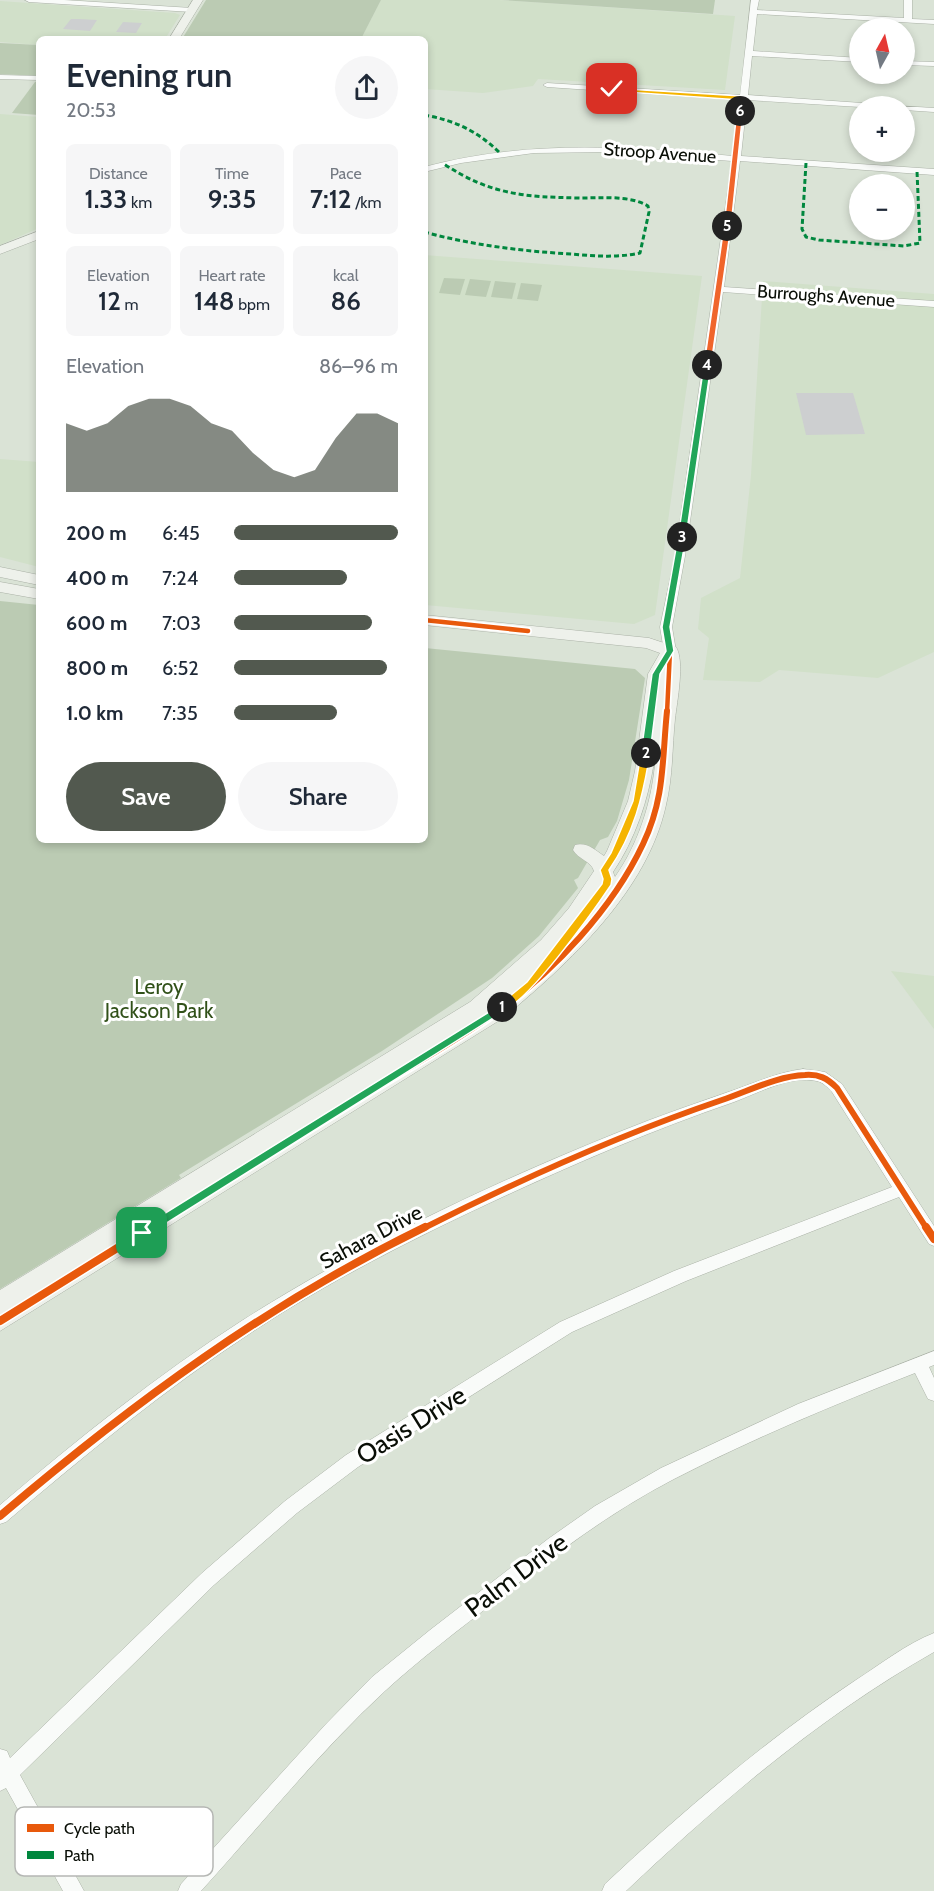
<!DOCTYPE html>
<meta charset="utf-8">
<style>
body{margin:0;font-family:Cabin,sans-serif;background:#f6f6f7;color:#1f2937;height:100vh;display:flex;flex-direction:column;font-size:22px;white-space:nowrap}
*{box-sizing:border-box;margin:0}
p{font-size:20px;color:#747a83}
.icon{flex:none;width:33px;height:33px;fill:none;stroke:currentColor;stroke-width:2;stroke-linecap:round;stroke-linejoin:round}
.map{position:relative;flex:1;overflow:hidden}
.side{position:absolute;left:36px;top:36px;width:392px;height:807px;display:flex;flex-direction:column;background:#fff;border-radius:9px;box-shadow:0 3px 9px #0003}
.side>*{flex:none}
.needle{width:39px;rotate:8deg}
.controls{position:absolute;left:849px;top:18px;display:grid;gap:12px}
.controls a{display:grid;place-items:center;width:66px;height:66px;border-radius:50%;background:#fff;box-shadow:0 3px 9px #0003;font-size:30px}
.pin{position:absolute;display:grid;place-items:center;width:51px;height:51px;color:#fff;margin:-26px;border-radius:12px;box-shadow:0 3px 9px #0006}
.km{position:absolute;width:30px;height:30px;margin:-15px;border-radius:50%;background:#222;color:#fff;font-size:16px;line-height:30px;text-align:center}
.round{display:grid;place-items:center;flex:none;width:63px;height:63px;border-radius:32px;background:#f6f6f7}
.summary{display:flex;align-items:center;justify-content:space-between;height:102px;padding:0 30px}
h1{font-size:33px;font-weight:600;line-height:45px}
.figures{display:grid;grid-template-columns:repeat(3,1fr);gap:9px;height:102px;padding:6px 30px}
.figures div{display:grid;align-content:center;border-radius:9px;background:#f6f6f7;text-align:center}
.figures b{font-size:26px;font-weight:600}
.figures small{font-size:16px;font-weight:400}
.figures p{font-size:16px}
.chart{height:168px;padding:12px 30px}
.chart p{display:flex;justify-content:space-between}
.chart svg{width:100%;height:108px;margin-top:6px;fill:#52594f;opacity:.7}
.action{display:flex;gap:12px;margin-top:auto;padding:12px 30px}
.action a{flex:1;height:69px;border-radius:36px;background:#52594f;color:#fff;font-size:24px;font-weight:600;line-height:69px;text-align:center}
.action a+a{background:#f6f6f7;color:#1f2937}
ul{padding:0 30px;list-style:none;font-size:20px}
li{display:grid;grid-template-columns:96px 72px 1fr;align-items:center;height:45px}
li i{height:15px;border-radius:8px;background:#52594f}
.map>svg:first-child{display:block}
</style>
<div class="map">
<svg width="934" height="1891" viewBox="0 0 934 1891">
<rect width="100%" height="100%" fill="#dae3d6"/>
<g fill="#d1e0c9">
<path d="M 381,0 L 499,0 L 735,16 L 725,90 L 538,79 L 533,86 L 483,93 L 425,89 L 424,39 L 361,39 Z"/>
<path d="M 0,1 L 175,13 L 180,15 L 165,39 L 39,39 L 39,45 L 0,42 Z"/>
<path d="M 0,114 L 39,117 L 39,228 L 0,245 Z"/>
<path d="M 424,255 L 702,276 L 655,615 L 634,624 L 425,605 Z"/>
<path d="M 763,281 L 934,294 L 934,652 L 878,678 L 779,670 L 760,682 L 703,680 L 709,638 L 698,629 L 701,598 L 740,578 L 751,475 Z"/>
<path d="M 0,459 L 39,462 L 39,567 L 0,557 Z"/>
<path d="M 891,971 L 934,976 L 934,1029 Z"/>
</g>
<g fill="#bbcbb3">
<path d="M 206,0 L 381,0 L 361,39 L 182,39 Z"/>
<path d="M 502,0 L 715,0 L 713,14 Z"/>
<path d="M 0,43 L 39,45 L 39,76 L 0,74 Z"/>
<path d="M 39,81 L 39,115 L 12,113 L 35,82 Z"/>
<path d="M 444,278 L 465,279 L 460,295 L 439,293 Z"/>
<path d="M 470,279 L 491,281 L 486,297 L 465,295 Z"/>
<path d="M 495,281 L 516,283 L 512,299 L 491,297 Z"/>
<path d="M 521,283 L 542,285 L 538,301 L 517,299 Z"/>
<path d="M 0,601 L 39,605 L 39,840 L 424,840 L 425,648 L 635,669 L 645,678 L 629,780 L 617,821 L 608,837 L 600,840 L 578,878 L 574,880 L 578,888 L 539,936 L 492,978 L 382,1051 L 179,1175 L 181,1178 L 0,1289 Z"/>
</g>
<g fill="#cdcfd0">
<path d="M 71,19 L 80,19 L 97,20 L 90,31 L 63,29 Z"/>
<path d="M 123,22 L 142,23 L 136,33 L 116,32 Z"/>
<path d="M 796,393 L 853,393 L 865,434 L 806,435 Z"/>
</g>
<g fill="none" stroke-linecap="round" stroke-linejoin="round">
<g stroke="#aab1a6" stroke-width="1">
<g id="street">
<path d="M 25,0 L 64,0 L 192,8 L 196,10 L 192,12 L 29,2 Z"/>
<path d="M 751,0 L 759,0 L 757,10 L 904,18 L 904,0 L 912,0 L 912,19 L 934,20 L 934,24 L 757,14 L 753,51 L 860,58 L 860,62 L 752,56 L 748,95 L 876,104 L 880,106 L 860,107 L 747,100 L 741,156 L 934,169 L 934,175 L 740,161 L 724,287 L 934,301 L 934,307 L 723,292 L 685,556 L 672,627 L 676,651 L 670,655 L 664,651 L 660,627 L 675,556 L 732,161 L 608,152 L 534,153 L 461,163 L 424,172 L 424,167 C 530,139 626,147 733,156 L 739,100 L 547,87 L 543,85 L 547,83 L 740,95 Z"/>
<path d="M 904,61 L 934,62 L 934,66 L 904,65 Z"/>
<path d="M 0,75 L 39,76 L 39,80 L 0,79 Z"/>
<path d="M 901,106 L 934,108 L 934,112 L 904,110 L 904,106 Z"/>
<path d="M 803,1069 L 825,1072 L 842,1084 L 934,1226 L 934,1246 L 929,1244 L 899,1197 L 686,1281 L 572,1332 L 358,1467 L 297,1513 L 214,1585 L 20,1775 L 84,1891 L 63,1891 L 6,1788 L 0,1791 L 0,1749 L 7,1751 L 10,1758 L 202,1573 L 285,1501 L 346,1455 L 560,1322 L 674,1271 L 892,1187 L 832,1092 C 828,1088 823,1082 817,1081 C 790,1075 758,1093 734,1102 C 652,1130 574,1164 496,1200 C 412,1239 329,1281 252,1332 C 165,1389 85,1455 6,1522 L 0,1524 L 0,1505 C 78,1439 157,1375 243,1320 C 361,1245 490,1184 619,1132 C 658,1116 697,1103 737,1089 C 759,1081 780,1072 803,1069 Z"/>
<path d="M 934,1351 L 934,1365 L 929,1367 L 934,1378 L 934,1401 L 928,1399 L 915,1373 C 833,1405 752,1439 674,1479 C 610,1512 554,1555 498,1599 C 460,1629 421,1658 385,1691 C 320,1751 261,1825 201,1891 L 178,1891 L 181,1884 L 326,1724 L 372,1677 L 430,1630 L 548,1539 L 595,1506 L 661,1468 L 798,1404 Z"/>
<path d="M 934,1633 L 934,1652 C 821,1716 720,1802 626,1891 L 602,1891 L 605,1884 C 684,1810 766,1740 856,1680 C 881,1664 906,1644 934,1633 Z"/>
</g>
</g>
<g stroke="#aab1a6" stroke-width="1">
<g id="secondary">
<path d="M 193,0 L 203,0 L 179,39 L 169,39 Z"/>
<path d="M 39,231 L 39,239 L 0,254 L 0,246 Z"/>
<path d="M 0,567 L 39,575 L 39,585 L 0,577 Z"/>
<path d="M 0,582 L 39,589 L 39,599 L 0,592 Z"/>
<path d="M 424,615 L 649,638 L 676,647 C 685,661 677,702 675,719 C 672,748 673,776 666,805 C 647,892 569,963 503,1018 L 0,1331 L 0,1290 L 470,1002 L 541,940 L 569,908 L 594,871 C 591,861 578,859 573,850 L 575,845 C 587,842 595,850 604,856 L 607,851 L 628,801 L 635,771 L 648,674 L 660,653 L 646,648 L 424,625 ZM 656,747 C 655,792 641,840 615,877 L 613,872 C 638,835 651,791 656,747 ZM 603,888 L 607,889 L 560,945 L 583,918 Z"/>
</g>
</g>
<use href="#street" fill="#f9fbf9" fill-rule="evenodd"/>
<use href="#secondary" fill="#eef1eb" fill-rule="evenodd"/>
<g stroke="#00873e" stroke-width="3" stroke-dasharray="5 3" stroke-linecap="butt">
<path d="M 424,115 C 454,120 477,131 499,152"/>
<path d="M 806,163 L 802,229 L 806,237 L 819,240 L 904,246 L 920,243 L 917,171"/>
<path d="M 424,232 C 472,245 521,251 571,254 C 594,256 617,258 640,253 L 649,212 L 648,206 C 630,195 600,198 580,198 C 525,197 491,195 444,164"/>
</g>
<g stroke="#fff" stroke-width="8">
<g id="cycleway-far2">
<path d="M 424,620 L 528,631"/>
<path d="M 667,713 L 670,651"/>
</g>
</g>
<g stroke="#fff" stroke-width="10">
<g id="cycleway-far1">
<path d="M 149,1229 C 220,1185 290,1141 361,1097 C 405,1069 452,1044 495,1013 C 553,973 613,908 643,844 C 665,798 662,760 667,711"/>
<path d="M 422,1229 C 519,1180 619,1135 722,1100 C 749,1091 777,1076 805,1075 C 819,1074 827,1078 837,1088 L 927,1229"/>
</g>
</g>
<g stroke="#fff" stroke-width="11">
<g id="cycleway">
<path d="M 926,1227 L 934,1239"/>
<path d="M 0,1321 L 151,1227"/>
<path d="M 0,1516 C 133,1403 267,1304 425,1227"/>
</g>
</g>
<use href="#cycleway-far2" stroke="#e8590c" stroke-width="4.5"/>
<use href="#cycleway-far1" stroke="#e8590c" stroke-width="6"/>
<use href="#cycleway" stroke="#e8590c" stroke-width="8"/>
</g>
<path fill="#22a559" stroke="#fff" stroke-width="1.5" d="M 502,1004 L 506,1005 L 506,1010 L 146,1236 L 138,1236 L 138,1230 Z"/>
<path fill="#f5b400" stroke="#fff" stroke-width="1.5" d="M 646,750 L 650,753 C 643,797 634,833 609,870 L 612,879 L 611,885 C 597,906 521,1014 499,1010 L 499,1005 L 527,982 L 602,884 L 603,879 L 600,870 L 611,853 L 633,801 L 641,753 Z"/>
<path fill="#22a559" stroke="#fff" stroke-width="1.5" d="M 682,535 L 686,537 L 670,627 L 674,651 L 660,674 L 650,753 L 646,756 L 641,753 L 652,674 L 666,651 L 662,627 L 678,537 Z"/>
<path fill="#22a559" stroke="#fff" stroke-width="1.5" d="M 707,363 L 711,365 L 686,537 L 682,540 L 678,537 L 704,365 Z"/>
<path fill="#f0652b" stroke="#fff" stroke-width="1.5" d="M 727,224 L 731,226 L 711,365 L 707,367 L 704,365 L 724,226 Z"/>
<path fill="#f0652b" stroke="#fff" stroke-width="1.5" d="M 740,110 L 743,111 L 731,226 L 727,228 L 724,226 L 737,111 Z"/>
<path fill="#f5b400" stroke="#fff" stroke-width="1.5" d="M 610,88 L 742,96 L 745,98 L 743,111 L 737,111 L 739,100 L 612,91 Z"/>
<g text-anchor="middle" stroke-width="6" stroke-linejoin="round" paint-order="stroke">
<g font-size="18" fill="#090e06" stroke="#fff">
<text transform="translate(660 153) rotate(4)" y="6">Stroop Avenue</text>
<text transform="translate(826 296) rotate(4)" y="6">Burroughs Avenue</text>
</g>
<g font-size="21" fill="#315119" stroke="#fff">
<text x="159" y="994">Leroy<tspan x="159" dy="24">Jackson Park</tspan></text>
</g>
<g font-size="21" fill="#090e06" stroke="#fff">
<text transform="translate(371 1237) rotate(-28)" y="7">Sahara Drive</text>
</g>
<g font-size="26" fill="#090e06" stroke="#fff">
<text transform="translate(411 1425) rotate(-32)" y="9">Oasis Drive</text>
<text transform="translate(516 1575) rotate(-37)" y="9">Palm Drive</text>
</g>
</g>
<rect x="15" y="1807" width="198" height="69" rx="9" fill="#fff" stroke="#b5b7b4" stroke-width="1.5"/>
<rect x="27" y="1824" width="27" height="8" fill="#e8590c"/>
<rect x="27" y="1851" width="27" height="8" fill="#00873e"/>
<g font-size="16" fill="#090e06">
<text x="64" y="1834">Cycle path</text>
<text x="64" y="1861">Path</text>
</g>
</svg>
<div class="controls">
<a><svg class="needle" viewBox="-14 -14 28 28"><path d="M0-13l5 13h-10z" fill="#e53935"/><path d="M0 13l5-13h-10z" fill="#747a83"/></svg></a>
<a>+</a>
<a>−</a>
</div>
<div class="pin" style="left:142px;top:1233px;background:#1e9e55"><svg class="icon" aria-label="arrive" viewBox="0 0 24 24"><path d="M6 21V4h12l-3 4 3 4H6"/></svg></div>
<div class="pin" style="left:612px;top:89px;background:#d93025"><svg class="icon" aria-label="check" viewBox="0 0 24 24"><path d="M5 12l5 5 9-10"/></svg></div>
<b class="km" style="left:502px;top:1007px">1</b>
<b class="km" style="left:646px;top:753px">2</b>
<b class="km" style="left:682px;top:537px">3</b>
<b class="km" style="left:707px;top:365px">4</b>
<b class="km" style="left:727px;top:226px">5</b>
<b class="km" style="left:740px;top:111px">6</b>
<section class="side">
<div class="summary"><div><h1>Evening run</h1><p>20:53</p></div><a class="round"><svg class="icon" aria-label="share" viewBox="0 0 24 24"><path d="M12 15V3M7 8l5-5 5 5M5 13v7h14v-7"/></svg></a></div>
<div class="figures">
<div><p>Distance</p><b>1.33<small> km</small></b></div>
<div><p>Time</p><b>9:35</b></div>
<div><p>Pace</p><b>7:12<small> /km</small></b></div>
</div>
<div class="figures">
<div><p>Elevation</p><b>12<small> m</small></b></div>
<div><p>Heart rate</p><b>148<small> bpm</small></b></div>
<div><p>kcal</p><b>86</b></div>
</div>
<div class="chart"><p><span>Elevation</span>86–96 m</p>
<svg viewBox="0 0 160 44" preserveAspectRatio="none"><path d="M0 44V16L10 19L20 16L30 9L40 6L50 6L60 9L70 16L80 19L90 28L100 35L110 38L120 35L130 22L140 12L150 12L160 16V44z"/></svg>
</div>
<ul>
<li><b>200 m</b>6:45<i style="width:100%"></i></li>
<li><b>400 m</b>7:24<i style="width:69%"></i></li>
<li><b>600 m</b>7:03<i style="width:84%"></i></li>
<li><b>800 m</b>6:52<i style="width:93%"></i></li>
<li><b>1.0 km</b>7:35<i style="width:63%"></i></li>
</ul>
<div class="action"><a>Save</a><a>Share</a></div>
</section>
</div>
